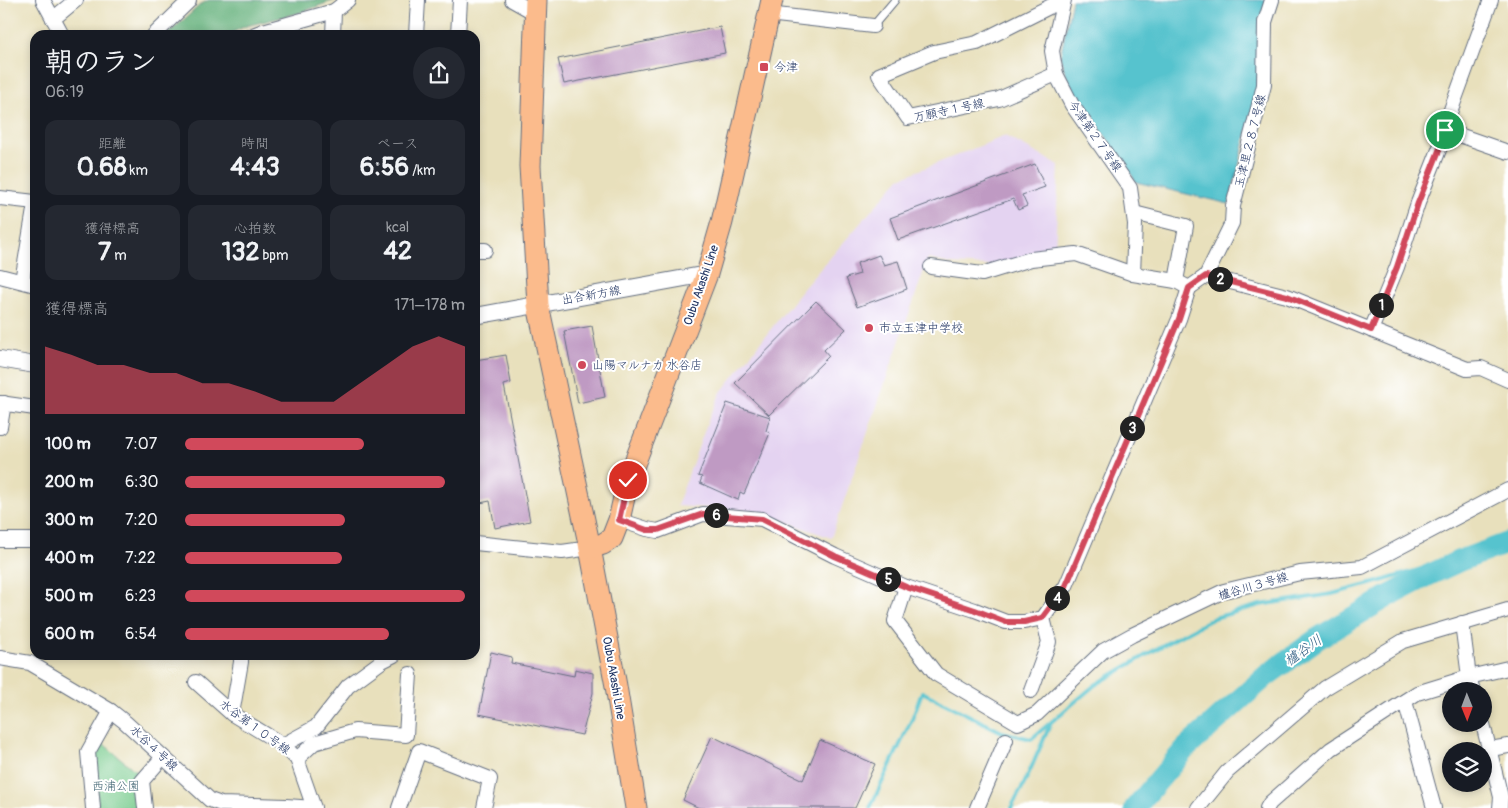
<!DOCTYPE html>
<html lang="ja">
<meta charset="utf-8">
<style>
body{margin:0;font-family:Pangolin,"Klee One",sans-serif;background:#242831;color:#f1f3f6;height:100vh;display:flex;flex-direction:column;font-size:19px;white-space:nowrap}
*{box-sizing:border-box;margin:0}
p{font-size:16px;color:#9ea1a6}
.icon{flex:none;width:28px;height:28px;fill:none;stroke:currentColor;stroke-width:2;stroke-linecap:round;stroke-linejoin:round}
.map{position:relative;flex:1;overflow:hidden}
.panel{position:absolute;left:30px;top:30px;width:450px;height:630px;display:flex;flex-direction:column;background:#171b24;border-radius:15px;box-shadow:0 2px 8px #0003}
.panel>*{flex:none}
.needle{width:32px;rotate:179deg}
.tools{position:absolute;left:1442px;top:682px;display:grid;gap:10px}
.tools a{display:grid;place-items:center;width:50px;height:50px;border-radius:50%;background:#171b24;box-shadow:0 2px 8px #0003;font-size:25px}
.pin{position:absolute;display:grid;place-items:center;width:42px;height:42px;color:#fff;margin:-21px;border:2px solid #fff;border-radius:50%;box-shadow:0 1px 5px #0007}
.km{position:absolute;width:25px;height:25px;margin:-12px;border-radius:50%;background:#222;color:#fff;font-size:14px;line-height:25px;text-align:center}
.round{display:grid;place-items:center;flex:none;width:52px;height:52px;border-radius:26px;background:#242831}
.summary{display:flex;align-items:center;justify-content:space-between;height:85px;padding:0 15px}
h1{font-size:28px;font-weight:700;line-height:38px}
.metrics{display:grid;grid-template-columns:repeat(3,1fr);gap:8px;height:85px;padding:5px 15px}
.metrics div{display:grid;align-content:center;border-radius:12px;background:#242831;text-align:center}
.metrics b{font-size:25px;font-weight:700}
.metrics small{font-size:14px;font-weight:400}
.metrics p{font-size:14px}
.chart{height:140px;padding:10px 15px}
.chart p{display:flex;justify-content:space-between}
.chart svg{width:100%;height:90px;margin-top:5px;fill:#d1495b;opacity:.7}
ul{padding:0 15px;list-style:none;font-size:16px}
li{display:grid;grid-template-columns:80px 60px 1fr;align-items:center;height:38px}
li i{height:12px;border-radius:6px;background:#d1495b}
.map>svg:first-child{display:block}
</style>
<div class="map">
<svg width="1508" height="808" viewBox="0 0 1508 808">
<rect width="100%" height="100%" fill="#fff"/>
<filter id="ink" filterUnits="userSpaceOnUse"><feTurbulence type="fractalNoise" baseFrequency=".02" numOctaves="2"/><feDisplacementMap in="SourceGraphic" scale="10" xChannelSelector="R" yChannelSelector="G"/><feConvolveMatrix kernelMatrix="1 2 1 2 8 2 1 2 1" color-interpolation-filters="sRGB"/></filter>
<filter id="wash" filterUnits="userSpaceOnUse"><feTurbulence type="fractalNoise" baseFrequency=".0096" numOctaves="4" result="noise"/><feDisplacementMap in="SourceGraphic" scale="20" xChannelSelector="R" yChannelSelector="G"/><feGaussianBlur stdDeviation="1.12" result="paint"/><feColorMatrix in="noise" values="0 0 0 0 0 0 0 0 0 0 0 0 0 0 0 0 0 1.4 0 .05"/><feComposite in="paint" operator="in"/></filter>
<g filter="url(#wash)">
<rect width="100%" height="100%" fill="#e8e0bc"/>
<path fill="#e4d3f1" d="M 1005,136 L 1059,165 L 1055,252 L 989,266 L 952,264 L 928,259 L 831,538 L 757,511 L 677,506 L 709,418 L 721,392 L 801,291 L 900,178 Z"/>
<path fill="#7acc8f" stroke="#4a7e76" d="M 100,741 L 139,774 L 134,779 L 137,808 L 98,808 L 94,756 Z"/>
<path fill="#63b07a" stroke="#3f706c" d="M 209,0 L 335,0 L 299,13 L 246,26 L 227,35 L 167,35 L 201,4 Z"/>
<path fill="#56c3ce" stroke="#387996" d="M 1072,0 L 1266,0 L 1256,97 L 1229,204 L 1136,182 L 1118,153 L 1079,100 L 1068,80 L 1060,58 Z"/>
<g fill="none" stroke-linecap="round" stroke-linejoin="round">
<g stroke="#56c3ce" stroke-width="4">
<path d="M 870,808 L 912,719 L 922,692 L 1002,732 L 1031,739 L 1095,685 L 1165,644 L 1214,618 L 1260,605 L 1332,594 L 1378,582 L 1428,567 L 1450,565"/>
<path d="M 1011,808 L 1024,784 L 1050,725"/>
</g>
<path stroke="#56c3ce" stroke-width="22" d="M 1135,808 L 1185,749 L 1266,676 L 1317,639 L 1387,597 L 1429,575 L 1459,561 L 1508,543"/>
</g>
<g id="blocks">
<g fill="#bf9ac3">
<path d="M 720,27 L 725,53 L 564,84 L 558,59 Z"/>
<path d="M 1035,164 L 1045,187 L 1022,195 L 1027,206 L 1018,210 L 1013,199 L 898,240 L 890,218 Z"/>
<path d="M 879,255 L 884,265 L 898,261 L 907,289 L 857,307 L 846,278 L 860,274 L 857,263 Z"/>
<path d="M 816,301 L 846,329 L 824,350 L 829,356 L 769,415 L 735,383 Z"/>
<path d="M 592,326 L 605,397 L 578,403 L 564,331 Z"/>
<path d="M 506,355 L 511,383 L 504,385 L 530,521 L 495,528 L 490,501 L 475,504 L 475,360 Z"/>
<path d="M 727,403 L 770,417 L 766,431 L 770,433 L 744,494 L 740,492 L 738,500 L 700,483 L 702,477 L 698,476 Z"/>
<path d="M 491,652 L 512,657 L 511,663 L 574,676 L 575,669 L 593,673 L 593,693 L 582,735 L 479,714 Z"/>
<path d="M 712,736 L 803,780 L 820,740 L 875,764 L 855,808 L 699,808 L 683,800 Z"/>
</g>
</g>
</g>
<g filter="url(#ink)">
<use href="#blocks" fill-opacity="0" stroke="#636d7f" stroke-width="1"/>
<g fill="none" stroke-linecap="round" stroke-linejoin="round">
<g stroke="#636d7f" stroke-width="9">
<path id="service" d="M 873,26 L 895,0"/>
</g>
<g stroke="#636d7f" stroke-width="16">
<g id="minor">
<path d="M 43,0 L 62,35"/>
<path d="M 512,0 L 535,13"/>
<path d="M 1064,0 L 1052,51 L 1056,74 L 1072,105 L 1130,188 L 1135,224 L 1133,274"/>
<path d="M 768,14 L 873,26"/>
<path d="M 53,19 L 76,0"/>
<path d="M 154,35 L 189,1 L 187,0"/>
<path d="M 253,35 L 263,31 L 334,11 L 348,0"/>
<path d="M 333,35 L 334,11"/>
<path d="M 416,35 L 418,0"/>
<path d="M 458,35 L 460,0"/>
<path d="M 1056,74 L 999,99 L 908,118 L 879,75 L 934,52 L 977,43 L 1063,0"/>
<path d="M 1445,130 L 1508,152"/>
<path d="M 0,198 L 35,202"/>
<path d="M 1134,213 L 1186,226 L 1176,281"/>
<path d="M 475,250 L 485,250"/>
<path d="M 931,267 L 982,274 L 1031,259 L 1076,254 L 1133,274 L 1176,281 L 1189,288"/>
<path d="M 0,276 L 35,285"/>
<path d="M 1206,276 L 1232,223 L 1233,206 L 1264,85 L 1265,22 L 1272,0"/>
<path d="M 22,281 L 35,204"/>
<path d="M 1189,288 L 1206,276 L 1287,296 L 1467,369 L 1481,368 L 1508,380"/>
<path d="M 1371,330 L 1397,267 L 1418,203 L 1444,137 L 1448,118 L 1491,0"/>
<path d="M 0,403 L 35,408"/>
<path d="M 0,427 L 4,403"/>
<path d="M 619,520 L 647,529 L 658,531 L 703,514 L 762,519 L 835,556 L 906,587 L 975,610 L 1006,622 L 1024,622 L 1043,618 L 1066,586 L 1179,319 L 1189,288"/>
<path d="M 0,540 L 35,540"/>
<path d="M 475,543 L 562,552 L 590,548"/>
<path d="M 906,587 L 895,621 L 936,674 L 1018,723 L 1037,714 L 1103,651 L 1132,635 L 1224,591 L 1300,573 L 1362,567 L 1508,490"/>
<path d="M 1462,623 L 1469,677 L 1473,691"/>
<path d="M 0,658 L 30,663 L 111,711 L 125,722 L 210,800 L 221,804 L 286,806 L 314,808"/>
<path d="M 196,682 L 232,714 L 283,745 L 297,759 L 314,808"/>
<path d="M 1031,691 L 1049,642 L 1043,618"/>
<path d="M 1405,701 L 1434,808"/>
<path d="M 232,714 L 241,662 L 241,655"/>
<path d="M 1483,724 L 1501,797 L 1500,808"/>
<path d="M 283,745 L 316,727 L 348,686 L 382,661 L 394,655"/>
<path d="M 1490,749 L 1508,746"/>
<path d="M 297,759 L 314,743 L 355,731 L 406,735 L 410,674"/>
<path d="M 93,808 L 88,752 L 111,711"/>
<path d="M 145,808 L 142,781 L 163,757"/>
<path d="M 399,808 L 419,751 L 490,779 L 484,808"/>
<path d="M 977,808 L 1006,740"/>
<path d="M 1198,808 L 1227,772 L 1325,688 L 1403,641 L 1508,610"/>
<path d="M 1267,808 L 1270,803 L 1331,749 L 1417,693 L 1469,677 L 1508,668"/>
</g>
</g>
<g stroke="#636d7f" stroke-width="18">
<g id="tertiary">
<path d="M 475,316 L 707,274"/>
<path d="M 0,359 L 35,365"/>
</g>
</g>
<g stroke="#636d7f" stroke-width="23">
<g id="primary">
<path d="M 536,0 L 530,166 L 538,305 L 590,548 L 616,686 L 636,808"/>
<path d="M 590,548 L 603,544 L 612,538 L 619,520 L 628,480 L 707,274 L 722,222 L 772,0"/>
</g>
</g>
<use href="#service" stroke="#fff" stroke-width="7"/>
<use href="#minor" stroke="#fff" stroke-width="14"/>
<use href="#tertiary" stroke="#fff" stroke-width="16"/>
<use href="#primary" stroke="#fbbb8c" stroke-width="21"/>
</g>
</g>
<g fill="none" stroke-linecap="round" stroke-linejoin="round" filter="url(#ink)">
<g stroke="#fff" stroke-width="10">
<path id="route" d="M 628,480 L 619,520 L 647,530 L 658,530 L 703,514 L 762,519 L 835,556 L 906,587 L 975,610 L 1006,622 L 1024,622 L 1042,618 L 1066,586 L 1179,319 L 1189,288 L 1206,276 L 1287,296 L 1371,330 L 1397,267 L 1418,203 L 1444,138 L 1445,130"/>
</g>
<use href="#route" stroke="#d1495b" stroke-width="6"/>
</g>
<g fill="#d1495b" stroke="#fff" stroke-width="2">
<rect x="759" y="62" width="10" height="10" rx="2.5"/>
<circle cx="869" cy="328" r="5"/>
<circle cx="582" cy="365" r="5"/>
</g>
<g text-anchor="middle" stroke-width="4" stroke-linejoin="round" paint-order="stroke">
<g font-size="12" fill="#1b2f5e" stroke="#fff" text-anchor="start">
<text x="774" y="71">今津</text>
<text x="879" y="332">市立玉津中学校</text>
<text x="592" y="369">山陽マルナカ 水谷店</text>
</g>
<g font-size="12" fill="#1b2f5e" stroke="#fff">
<text transform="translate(949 110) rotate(-12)" y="4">万願寺１号線</text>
<text transform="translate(1095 136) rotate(55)" y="4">今津第２７号線</text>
<text transform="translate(1250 141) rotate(-76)" y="4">玉津里２８７号線</text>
<text transform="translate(701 285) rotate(-71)" y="4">Oubu Akashi Line</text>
<text transform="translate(591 295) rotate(-10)" y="4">出合新方線</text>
<text transform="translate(1253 586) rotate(-16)" y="4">櫨谷川３号線</text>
<text transform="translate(614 678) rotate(80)" y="4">Oubu Akashi Line</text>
<text transform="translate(255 727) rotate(36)" y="4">水谷第１０号線</text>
<text transform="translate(154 748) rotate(43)" y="4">水谷４号線</text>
</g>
<g font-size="12" fill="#385e6d" stroke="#fff">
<text x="116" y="790">西浦公園</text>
</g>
<g font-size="14" font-style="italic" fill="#2d5b80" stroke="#fff">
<text transform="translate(1303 650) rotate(-35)" y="5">櫨谷川</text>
</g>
</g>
</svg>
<div class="tools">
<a><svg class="needle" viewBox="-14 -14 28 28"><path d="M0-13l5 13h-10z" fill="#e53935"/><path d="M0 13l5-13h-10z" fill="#9ea1a6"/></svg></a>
<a><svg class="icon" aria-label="layers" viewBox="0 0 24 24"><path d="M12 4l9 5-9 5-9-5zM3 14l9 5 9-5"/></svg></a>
</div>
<div class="pin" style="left:1445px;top:130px;background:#1e9e55"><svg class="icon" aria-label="arrive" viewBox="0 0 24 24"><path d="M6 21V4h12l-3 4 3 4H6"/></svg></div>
<div class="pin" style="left:628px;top:480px;background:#d93025"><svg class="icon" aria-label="check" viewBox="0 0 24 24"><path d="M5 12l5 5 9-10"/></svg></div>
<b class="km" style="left:1381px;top:305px">1</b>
<b class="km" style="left:1220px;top:279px">2</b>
<b class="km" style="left:1132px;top:428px">3</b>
<b class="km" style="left:1057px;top:598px">4</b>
<b class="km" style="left:888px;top:579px">5</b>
<b class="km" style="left:716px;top:515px">6</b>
<section class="panel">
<div class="summary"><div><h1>朝のラン</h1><p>06:19</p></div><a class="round"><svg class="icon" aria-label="share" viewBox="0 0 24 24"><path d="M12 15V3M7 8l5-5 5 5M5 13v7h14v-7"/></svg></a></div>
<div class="metrics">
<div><p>距離</p><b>0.68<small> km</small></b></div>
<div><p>時間</p><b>4:43</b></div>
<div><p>ペース</p><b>6:56<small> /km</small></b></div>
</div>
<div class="metrics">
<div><p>獲得標高</p><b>7<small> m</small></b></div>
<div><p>心拍数</p><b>132<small> bpm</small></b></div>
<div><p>kcal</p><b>42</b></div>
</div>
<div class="chart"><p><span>獲得標高</span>171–178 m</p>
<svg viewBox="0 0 160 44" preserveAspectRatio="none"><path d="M0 44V11L10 15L20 20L30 20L40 24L50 24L60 29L70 29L80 33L90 38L100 38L110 38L120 29L130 20L140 11L150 6L160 11V44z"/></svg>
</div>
<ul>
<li><b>100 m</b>7:07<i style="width:64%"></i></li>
<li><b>200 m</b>6:30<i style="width:93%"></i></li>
<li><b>300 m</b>7:20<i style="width:57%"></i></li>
<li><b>400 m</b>7:22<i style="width:56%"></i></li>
<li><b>500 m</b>6:23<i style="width:100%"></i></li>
<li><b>600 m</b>6:54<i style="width:73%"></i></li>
</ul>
</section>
</div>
